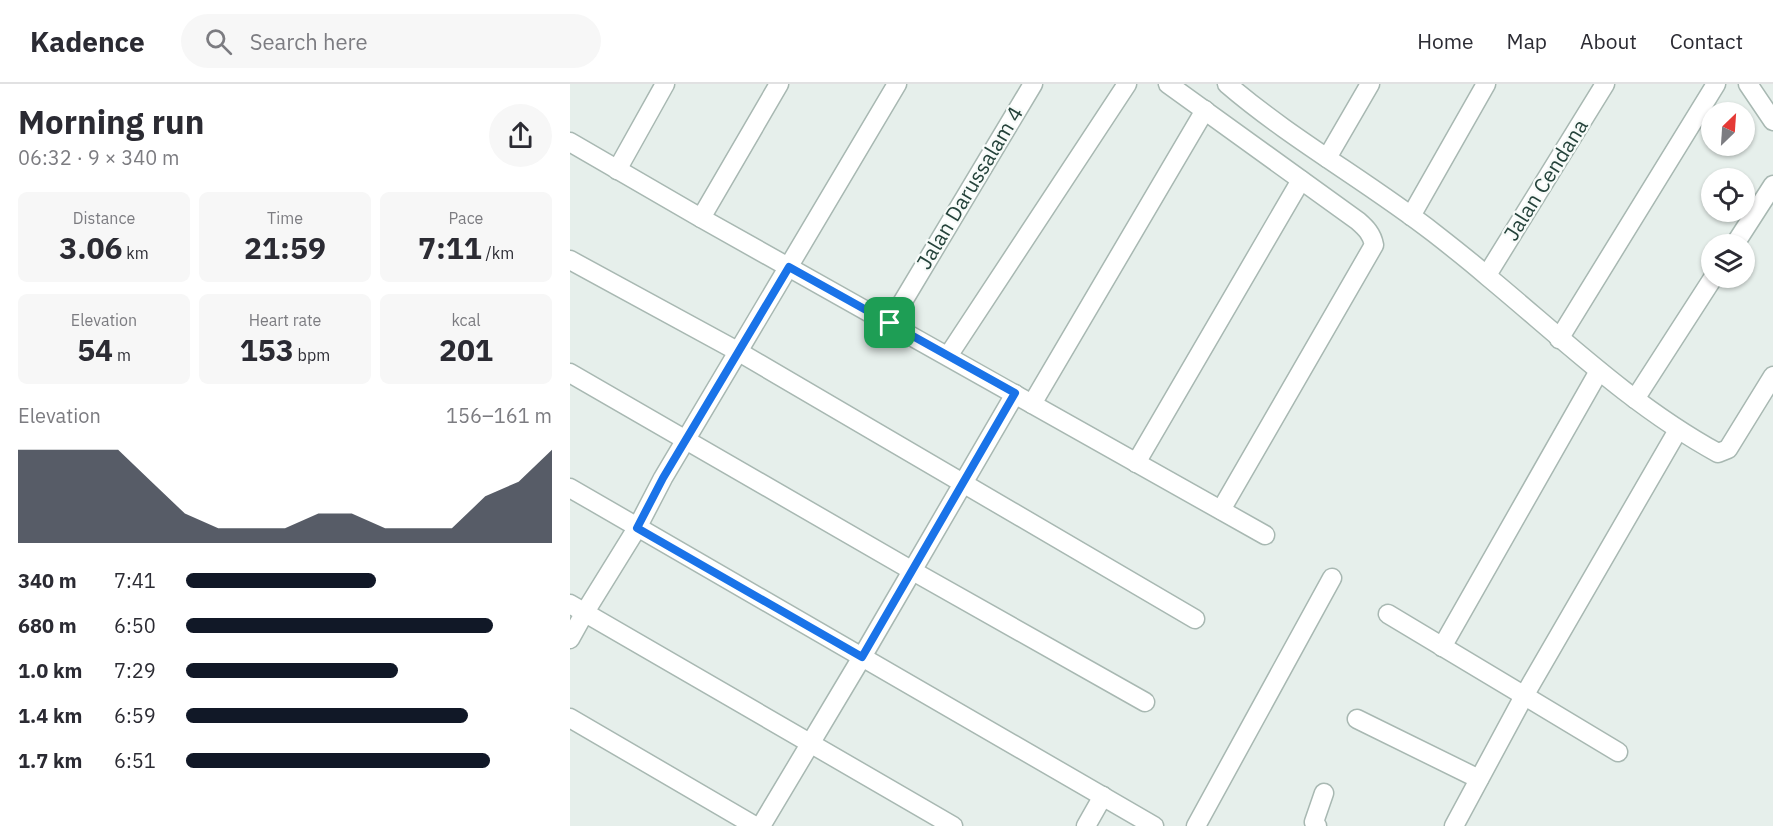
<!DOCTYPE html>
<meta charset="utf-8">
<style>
body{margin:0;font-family:"IBM Plex Sans",sans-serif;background:#f7f7f7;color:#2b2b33;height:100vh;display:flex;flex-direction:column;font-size:22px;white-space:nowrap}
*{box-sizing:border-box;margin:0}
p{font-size:20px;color:#7c7c81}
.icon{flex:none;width:33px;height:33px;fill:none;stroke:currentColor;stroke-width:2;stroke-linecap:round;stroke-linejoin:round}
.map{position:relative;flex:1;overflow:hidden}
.panel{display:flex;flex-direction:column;background:#fff;width:570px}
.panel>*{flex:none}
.needle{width:39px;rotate:25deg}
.fabs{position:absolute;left:1131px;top:18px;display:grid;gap:12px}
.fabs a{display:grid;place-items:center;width:54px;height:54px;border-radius:50%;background:#fff;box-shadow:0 2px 4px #0004;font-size:30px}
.pin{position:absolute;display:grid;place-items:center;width:51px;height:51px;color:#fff;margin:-26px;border-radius:12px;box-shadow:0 3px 9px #0006}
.round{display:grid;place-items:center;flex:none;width:63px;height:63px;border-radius:32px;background:#f7f7f7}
.head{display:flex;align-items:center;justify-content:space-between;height:102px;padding:0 18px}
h1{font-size:33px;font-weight:800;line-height:45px}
.stats{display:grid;grid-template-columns:repeat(3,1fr);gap:9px;height:102px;padding:6px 18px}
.stats div{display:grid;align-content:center;border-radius:9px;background:#f7f7f7;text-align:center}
.stats b{font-size:30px;font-weight:800}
.stats small{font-size:16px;font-weight:400}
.stats p{font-size:16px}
.chart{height:168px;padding:12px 18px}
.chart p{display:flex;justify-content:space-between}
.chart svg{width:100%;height:108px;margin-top:6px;fill:#111827;opacity:.7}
ul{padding:0 18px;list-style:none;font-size:20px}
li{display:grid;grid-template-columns:96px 72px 1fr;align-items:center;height:45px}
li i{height:15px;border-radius:8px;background:#111827}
header{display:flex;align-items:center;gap:36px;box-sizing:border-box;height:84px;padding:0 30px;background:#fff;border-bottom:2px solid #e1e1e2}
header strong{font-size:28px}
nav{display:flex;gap:33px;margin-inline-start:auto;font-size:21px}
.search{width:420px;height:54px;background:#f7f7f7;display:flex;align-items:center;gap:15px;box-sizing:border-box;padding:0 21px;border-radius:33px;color:#7c7c81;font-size:22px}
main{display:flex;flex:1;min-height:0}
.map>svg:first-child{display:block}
</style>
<header>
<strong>Kadence</strong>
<div class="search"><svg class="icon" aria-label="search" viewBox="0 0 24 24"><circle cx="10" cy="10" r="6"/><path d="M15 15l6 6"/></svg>Search here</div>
<nav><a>Home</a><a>Map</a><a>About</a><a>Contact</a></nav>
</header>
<main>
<section class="panel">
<div class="head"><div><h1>Morning run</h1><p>06:32 · 9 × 340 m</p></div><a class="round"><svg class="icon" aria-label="share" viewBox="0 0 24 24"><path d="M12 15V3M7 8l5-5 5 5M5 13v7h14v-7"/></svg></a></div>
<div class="stats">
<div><p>Distance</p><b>3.06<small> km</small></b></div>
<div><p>Time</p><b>21:59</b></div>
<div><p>Pace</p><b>7:11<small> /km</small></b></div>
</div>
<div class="stats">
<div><p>Elevation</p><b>54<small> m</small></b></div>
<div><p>Heart rate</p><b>153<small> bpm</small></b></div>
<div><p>kcal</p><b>201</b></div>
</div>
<div class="chart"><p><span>Elevation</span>156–161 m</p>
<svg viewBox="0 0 160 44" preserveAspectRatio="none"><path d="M0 44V6L10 6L20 6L30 6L40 19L50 32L60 38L70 38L80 38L90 32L100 32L110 38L120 38L130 38L140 25L150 19L160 6V44z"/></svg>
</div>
<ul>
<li><b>340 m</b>7:41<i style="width:52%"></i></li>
<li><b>680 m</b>6:50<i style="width:84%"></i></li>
<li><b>1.0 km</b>7:29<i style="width:58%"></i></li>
<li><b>1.4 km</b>6:59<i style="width:77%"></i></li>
<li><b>1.7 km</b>6:51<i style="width:83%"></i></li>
</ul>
</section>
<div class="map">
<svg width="1203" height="742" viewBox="0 0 1203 742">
<rect width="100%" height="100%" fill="#e6efeb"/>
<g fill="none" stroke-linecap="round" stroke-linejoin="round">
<g stroke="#a8b8b2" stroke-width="21">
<g id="minor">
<path d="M 598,0 L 788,137 C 796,144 802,150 804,161 L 651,426"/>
<path d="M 657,0 C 721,55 797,97 864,149 C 882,163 900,177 917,192 C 992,254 1062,322 1148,369 L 1158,365 L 1203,292"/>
<path d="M 1178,0 L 1203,37"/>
<path d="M 0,58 L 131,134 L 695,451"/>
<path d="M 757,74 L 800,0"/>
<path d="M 47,86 L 95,0"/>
<path d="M 841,132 L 916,0"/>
<path d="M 131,134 L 209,0"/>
<path d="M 1165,160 L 1203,101"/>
<path d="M 0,176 L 169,268 L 625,535"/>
<path d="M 917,191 L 1035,0"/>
<path d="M 320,239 L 463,0"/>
<path d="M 989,255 L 1146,0"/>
<path d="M 378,272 L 557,0"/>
<path d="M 0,289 L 341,486 L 575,618"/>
<path d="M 1065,315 L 1143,194"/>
<path d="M 462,320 L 635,26"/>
<path d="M 566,379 L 731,96"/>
<path d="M 0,404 L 584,742"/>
<path d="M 0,520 L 383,742"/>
<path d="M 818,530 L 1048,668"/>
<path d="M 0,555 L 15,528 L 67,444 L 93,394 L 327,0"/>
<path d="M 872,563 L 1029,287"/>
<path d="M 0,634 L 185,742"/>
<path d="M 787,635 L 909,695"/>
<path d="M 191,742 L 292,573 L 445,310"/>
<path d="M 516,742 L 533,712"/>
<path d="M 626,742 L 762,494"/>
<path d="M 747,742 L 744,738 L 754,709"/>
<path d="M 884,742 L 954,612 L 1108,346"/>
</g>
</g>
<use href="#minor" stroke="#fff" stroke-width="18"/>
</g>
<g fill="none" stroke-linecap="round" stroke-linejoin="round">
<g stroke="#fff" stroke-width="12">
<path id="route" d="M 219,183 L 445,309 L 292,573 L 67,444 L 93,394 Z"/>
</g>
<use href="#route" stroke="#1a73e8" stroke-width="8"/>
</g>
<g text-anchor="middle" stroke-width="4.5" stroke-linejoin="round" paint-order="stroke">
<g font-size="21" fill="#24423a" stroke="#f7fbf9">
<text transform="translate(976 96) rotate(-58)" y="7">Jalan Cendana</text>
<text transform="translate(400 104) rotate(-59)" y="7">Jalan Darussalam 4</text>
</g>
</g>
</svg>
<div class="fabs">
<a><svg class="needle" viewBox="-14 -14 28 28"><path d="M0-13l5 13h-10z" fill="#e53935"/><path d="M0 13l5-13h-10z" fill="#7c7c81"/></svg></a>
<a><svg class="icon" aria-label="locate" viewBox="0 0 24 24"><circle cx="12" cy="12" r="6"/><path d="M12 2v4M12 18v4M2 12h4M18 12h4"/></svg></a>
<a><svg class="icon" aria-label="layers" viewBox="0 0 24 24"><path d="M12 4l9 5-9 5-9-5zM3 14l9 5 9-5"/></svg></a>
</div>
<div class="pin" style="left:320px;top:239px;background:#1e9e55"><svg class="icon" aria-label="arrive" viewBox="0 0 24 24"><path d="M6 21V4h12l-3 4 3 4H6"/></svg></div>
</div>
</main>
